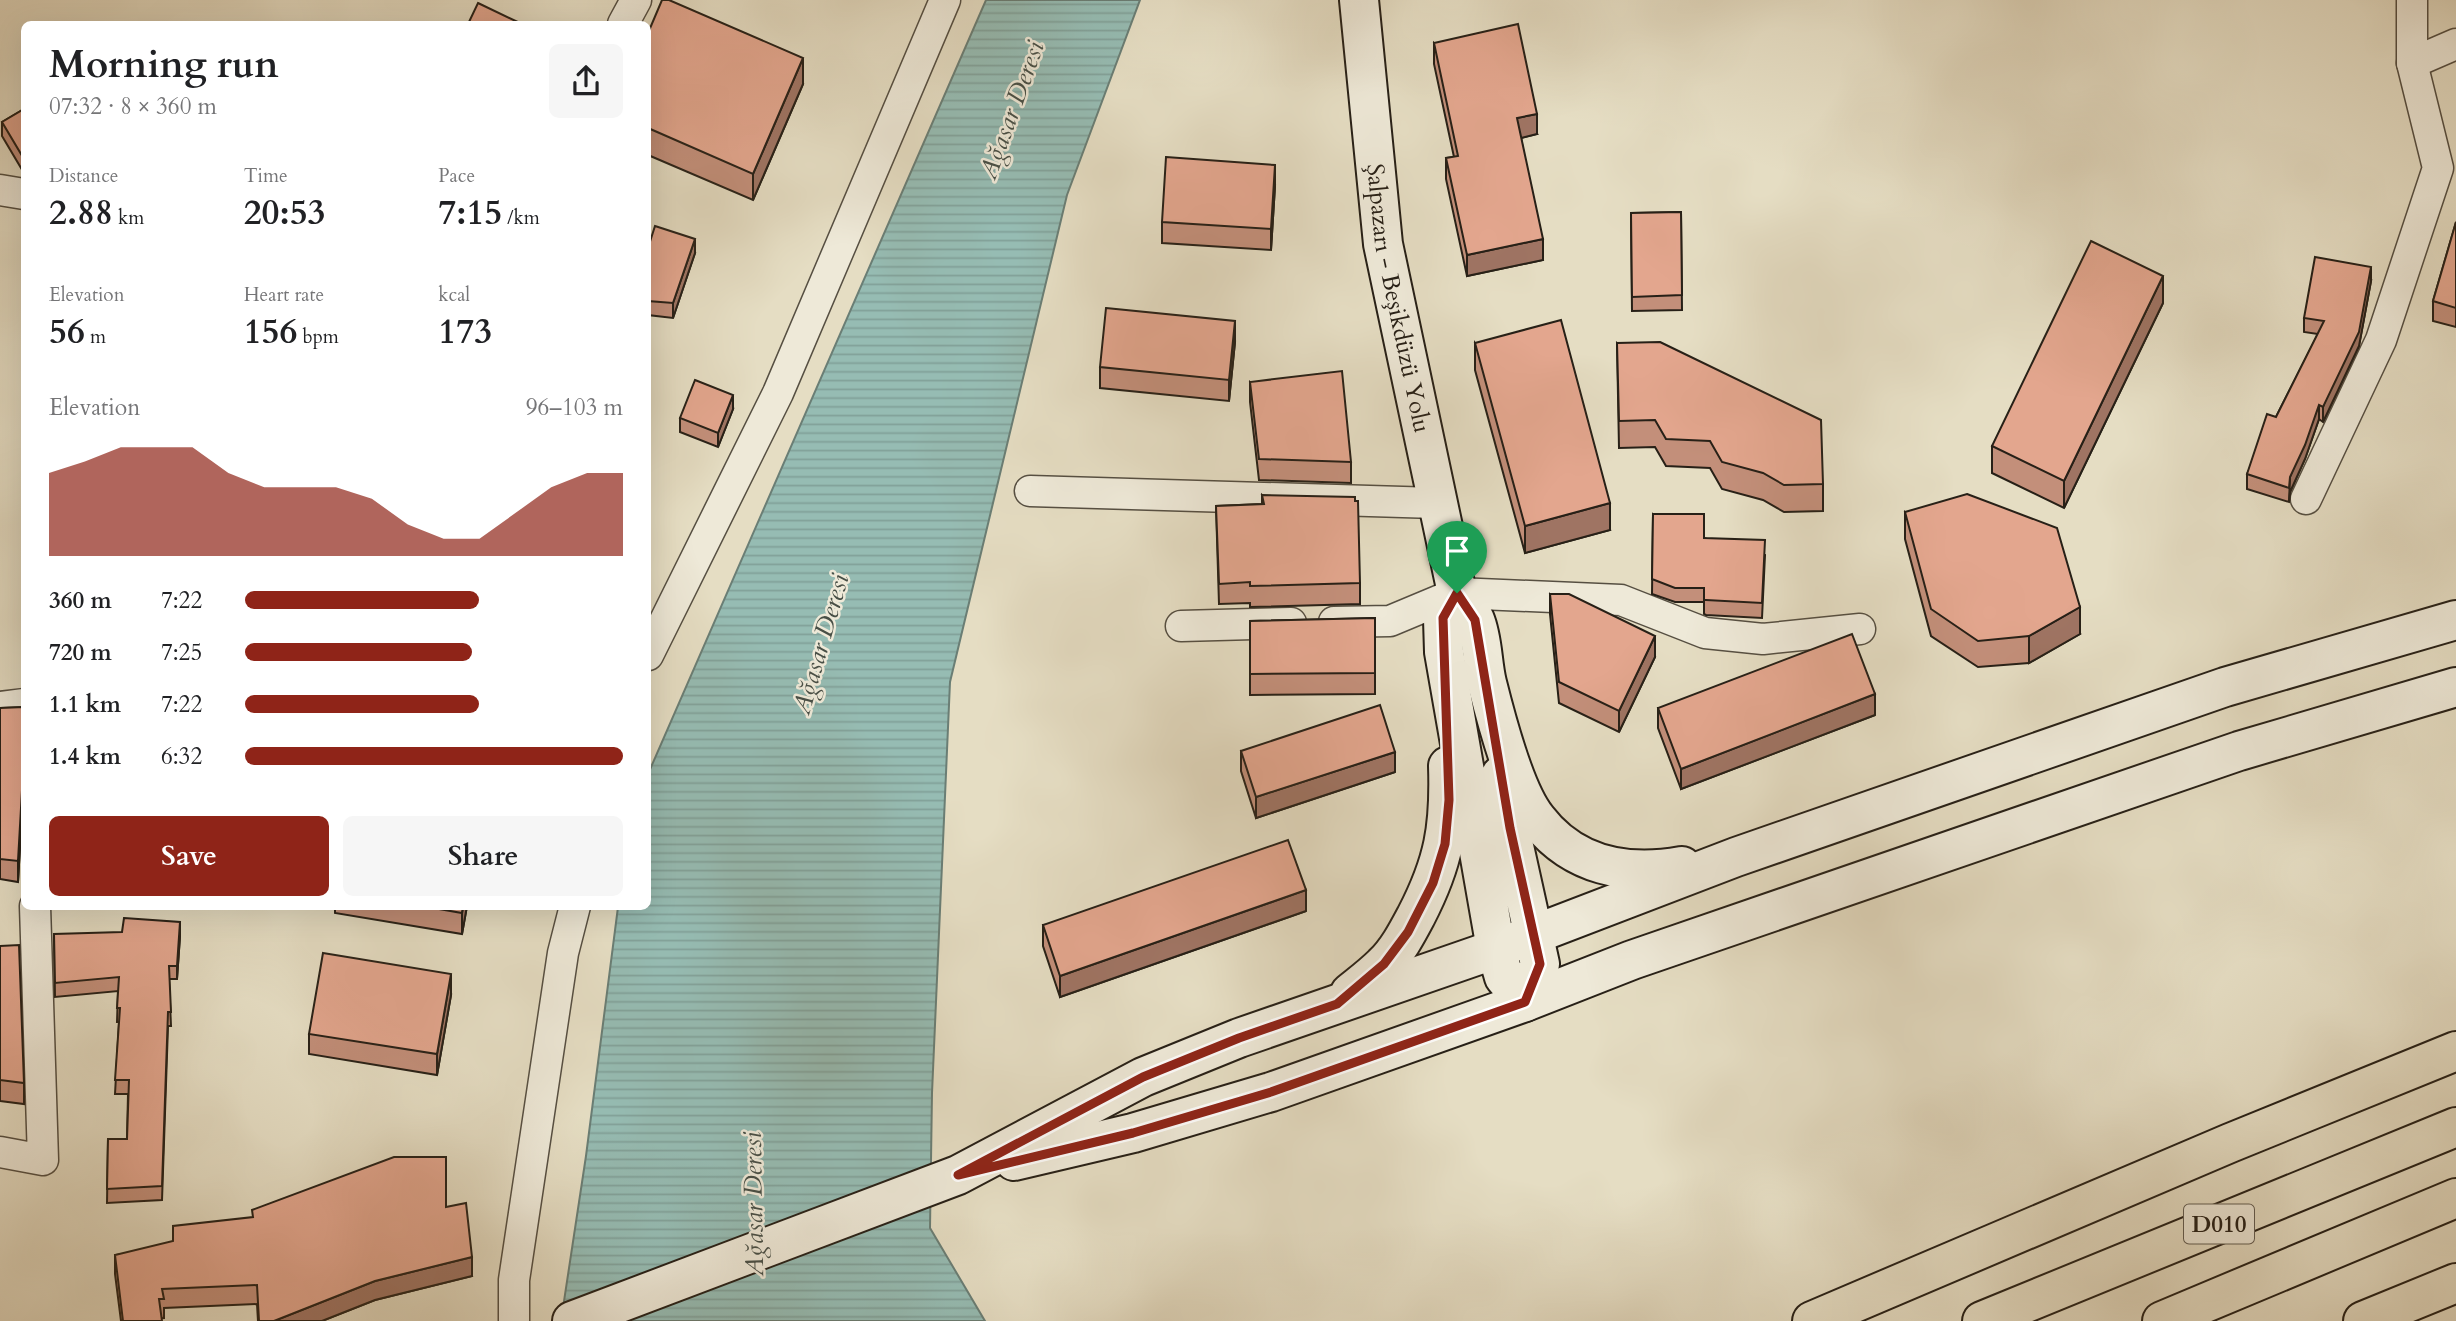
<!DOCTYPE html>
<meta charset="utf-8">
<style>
body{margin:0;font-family:Cardo,serif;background:#f6f6f6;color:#202124;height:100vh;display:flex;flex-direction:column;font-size:26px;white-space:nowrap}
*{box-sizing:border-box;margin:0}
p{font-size:23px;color:#757577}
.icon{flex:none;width:38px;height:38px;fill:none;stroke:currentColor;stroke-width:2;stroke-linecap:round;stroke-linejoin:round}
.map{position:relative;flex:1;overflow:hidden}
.drawer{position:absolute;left:21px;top:21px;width:630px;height:889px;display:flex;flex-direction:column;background:#fff;border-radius:10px;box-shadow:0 7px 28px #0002}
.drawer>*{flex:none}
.pin{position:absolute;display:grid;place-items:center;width:60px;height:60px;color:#fff;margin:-72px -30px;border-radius:50% 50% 50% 0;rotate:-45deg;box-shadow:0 0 7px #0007}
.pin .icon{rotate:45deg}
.round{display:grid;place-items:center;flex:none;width:74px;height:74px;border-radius:10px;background:#f6f6f6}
.overview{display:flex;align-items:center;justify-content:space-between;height:119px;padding:0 28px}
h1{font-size:38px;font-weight:800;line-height:52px}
.stats{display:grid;grid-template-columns:repeat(3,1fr);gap:10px;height:119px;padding:7px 28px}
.stats div{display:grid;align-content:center}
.stats b{font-size:35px;font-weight:800}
.stats small{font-size:19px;font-weight:400}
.stats p{font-size:19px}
.chart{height:196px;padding:14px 28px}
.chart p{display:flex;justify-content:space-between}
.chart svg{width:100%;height:126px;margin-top:7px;fill:#8f2418;opacity:.7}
.action{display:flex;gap:14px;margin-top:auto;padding:14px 28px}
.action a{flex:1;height:80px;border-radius:10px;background:#8f2418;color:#fff;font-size:28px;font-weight:800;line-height:80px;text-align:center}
.action a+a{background:#f6f6f6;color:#202124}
ul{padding:0 28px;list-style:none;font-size:23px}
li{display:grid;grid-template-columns:112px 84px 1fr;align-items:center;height:52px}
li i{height:18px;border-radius:9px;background:#8f2418}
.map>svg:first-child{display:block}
</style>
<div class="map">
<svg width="2456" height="1321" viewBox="0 0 2456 1321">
<defs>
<pattern id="water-rules" width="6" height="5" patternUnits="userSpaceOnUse" patternTransform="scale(1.75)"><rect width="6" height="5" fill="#96bcb3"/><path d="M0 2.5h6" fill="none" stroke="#81a199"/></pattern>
</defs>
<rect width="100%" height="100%" fill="#e5ddc3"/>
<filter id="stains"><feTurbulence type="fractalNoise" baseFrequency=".00286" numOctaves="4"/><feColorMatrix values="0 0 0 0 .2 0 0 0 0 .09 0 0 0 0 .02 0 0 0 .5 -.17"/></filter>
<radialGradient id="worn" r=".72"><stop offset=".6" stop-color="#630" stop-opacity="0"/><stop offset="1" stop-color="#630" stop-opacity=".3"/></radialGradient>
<path fill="url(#water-rules)" stroke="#6a7e75" stroke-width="2" d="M 986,0 L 1140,0 L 1067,195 L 950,682 L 932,1093 L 930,1228 L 985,1321 L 561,1321 L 586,1156 L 618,907 L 648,906 L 648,774 Z"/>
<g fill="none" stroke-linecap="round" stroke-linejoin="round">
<g stroke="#564f42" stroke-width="33">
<g id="street">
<path d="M 623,24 L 636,0"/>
<path d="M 2412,63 L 2456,44"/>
<path d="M 0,190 L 24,194"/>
<path d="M 1030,491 L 1436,503"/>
<path d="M 2306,499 L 2381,340 L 2438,168 L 2412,63 L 2412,0"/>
<path d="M 1334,622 L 1390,621 L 1457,593 L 1621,600 L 1705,633 L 1763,639 L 1860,629"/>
<path d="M 1181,626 L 1291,623"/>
<path d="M 648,655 L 778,393 L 945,0"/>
<path d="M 0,707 L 24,704"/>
<path d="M 0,1152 L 43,1160 L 35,906"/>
<path d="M 514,1321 L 514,1280 L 563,953 L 575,906"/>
</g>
</g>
<g stroke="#272017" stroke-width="42">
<g id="secondary">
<path id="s1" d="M 1359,0 L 1383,244 L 1457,593 C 1462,602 1471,611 1475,620 C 1483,639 1482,663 1487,683 C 1496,719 1515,792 1537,819 C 1573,866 1626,876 1682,866"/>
<path d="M 1457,593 L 1443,619 L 1444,652 L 1496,949 L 1504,977 L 1525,1002 L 1540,964 L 1510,828 L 1501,775"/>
<path d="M 1350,993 C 1361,984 1373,975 1383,965 C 1397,952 1407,933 1416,916 C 1444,862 1450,827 1448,766"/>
<path d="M 1014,1161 L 1133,1133 L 1271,1092 L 1525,1002 L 1632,960 L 2239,751 L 2456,687"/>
<path d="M 572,1321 L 958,1175 L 1143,1077 L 1239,1038 L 1496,949 L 1736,857 L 2225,687 L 2456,620"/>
</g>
</g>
<g stroke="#272017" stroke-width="42">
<g id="highway">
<path d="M 1812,1321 L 2230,1143 L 2456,1051"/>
<path d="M 1982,1321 L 2456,1127"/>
<path d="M 2162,1321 L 2456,1198"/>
<path d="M 2363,1321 L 2456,1283"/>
</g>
</g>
<use href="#street" stroke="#eee9d8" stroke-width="30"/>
<use href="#secondary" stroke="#eee9d8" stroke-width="38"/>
<use href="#highway" stroke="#e5ddc3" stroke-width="38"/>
</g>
<g fill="#c38f7a" stroke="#272017" stroke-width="2">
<path d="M 648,33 L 803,84 L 753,200 L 648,155 Z"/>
<path d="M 1434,43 L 1537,134 L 1521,138 L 1543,260 L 1467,276 L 1446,179 L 1446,158 L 1454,157 L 1434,64 Z"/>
<path d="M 24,109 L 24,173 L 2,136 L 2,122 Z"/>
<path d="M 1275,186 L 1271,250 L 1162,243 L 1162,222 Z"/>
<path d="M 1681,212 L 1682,310 L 1632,311 L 1631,213 Z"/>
<path d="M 2456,222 L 2456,327 L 2433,321 L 2433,301 Z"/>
<path d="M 648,248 L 695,253 L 673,318 L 648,315 Z"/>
<path d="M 2371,281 L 2359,346 L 2323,422 L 2319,419 L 2305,459 L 2290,492 L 2289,502 L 2247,489 L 2247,474 L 2318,334 L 2304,332 L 2304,318 Z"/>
<path d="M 2163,303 L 2064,508 L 1992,473 L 1992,446 Z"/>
<path d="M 1235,342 L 1229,401 L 1100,388 L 1100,367 Z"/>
<path d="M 1475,343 L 1610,530 L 1525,553 L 1475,370 Z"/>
<path d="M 1617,343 L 1823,484 L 1823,511 L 1784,512 L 1763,500 L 1722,489 L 1710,468 L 1666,466 L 1655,447 L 1619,448 Z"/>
<path d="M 1250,382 L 1351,462 L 1351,483 L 1259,480 L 1250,402 Z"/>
<path d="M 733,409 L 718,447 L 680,432 L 680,418 Z"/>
<path d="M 1262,495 L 1360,583 L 1360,604 L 1250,607 L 1250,603 L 1219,604 L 1216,506 L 1262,504 Z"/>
<path d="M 1905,512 L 2080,634 L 2029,663 L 1978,667 L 1931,636 L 1905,539 Z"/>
<path d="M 1653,514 L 1704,538 L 1765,555 L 1762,618 L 1706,615 L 1704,614 L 1704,602 L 1675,602 L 1652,594 Z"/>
<path d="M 1550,594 L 1655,657 L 1619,732 L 1559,703 L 1550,614 Z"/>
<path d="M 1375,618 L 1375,694 L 1250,695 L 1250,621 Z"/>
<path d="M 24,707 L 24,776 L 18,882 L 0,879 L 0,708 Z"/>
<path d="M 1658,708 L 1875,715 L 1681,789 L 1658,728 Z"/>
<path d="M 1241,751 L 1395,772 L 1256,818 L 1241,771 Z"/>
<path d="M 335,906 L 467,906 L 462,934 L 335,913 Z"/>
<path d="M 1306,911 L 1060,997 L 1043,946 L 1043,925 Z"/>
<path d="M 54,934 L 180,936 L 177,979 L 169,979 L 171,1026 L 168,1026 L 162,1200 L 107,1203 L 108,1139 L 127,1139 L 128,1094 L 115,1094 L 119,1022 L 117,1022 L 118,991 L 55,997 Z"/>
<path d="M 0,946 L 24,1083 L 24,1104 L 0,1101 Z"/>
<path d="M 451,995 L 437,1075 L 309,1054 L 309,1034 Z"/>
<path d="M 446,1207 L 472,1276 L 375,1300 L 322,1321 L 258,1321 L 257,1304 L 164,1308 L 164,1318 L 121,1321 L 115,1274 L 115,1255 Z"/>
</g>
<g fill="#9f7463" stroke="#272017" stroke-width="2">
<path d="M 803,58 L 803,84 L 753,200 L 753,174 Z"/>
<path d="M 1537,114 L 1537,134 L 1517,139 L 1517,118 Z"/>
<path d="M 1275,165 L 1275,186 L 1271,250 L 1271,229 Z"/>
<path d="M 695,239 L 695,253 L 673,318 L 673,303 Z"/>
<path d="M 1543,239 L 1543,260 L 1467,276 L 1467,255 Z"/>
<path d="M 2371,267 L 2371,281 L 2359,346 L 2323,422 L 2323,407 Z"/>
<path d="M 2163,276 L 2163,303 L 2064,508 L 2064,481 Z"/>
<path d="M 1235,321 L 1235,342 L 1229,401 L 1229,380 Z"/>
<path d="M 733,395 L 733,409 L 718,447 L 718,433 Z"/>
<path d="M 2319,405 L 2319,419 L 2305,459 L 2290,492 L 2289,502 L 2290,477 Z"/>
<path d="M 1610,503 L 1610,530 L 1525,553 L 1525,526 Z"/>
<path d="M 2080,607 L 2080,634 L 2029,663 L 2029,636 Z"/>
<path d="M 1655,636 L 1655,657 L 1619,732 L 1619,711 Z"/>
<path d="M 1875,694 L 1875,715 L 1681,789 L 1681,769 Z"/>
<path d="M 1395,752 L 1395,772 L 1256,818 L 1256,797 Z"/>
<path d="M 24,755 L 24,776 L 18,882 L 18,861 Z"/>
<path d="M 1306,890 L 1306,911 L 1060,997 L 1060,976 Z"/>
<path d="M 463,906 L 467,906 L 462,934 L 462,913 Z"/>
<path d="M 180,922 L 180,936 L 177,979 L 177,966 Z"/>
<path d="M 451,974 L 451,995 L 437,1075 L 437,1054 Z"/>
<path d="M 472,1257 L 472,1276 L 375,1300 L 322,1321 L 274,1321 L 375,1281 Z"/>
</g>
<g fill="#e3a68e" stroke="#272017" stroke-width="2">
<path d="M 662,0 L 669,0 L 803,58 L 753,174 L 648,128 L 648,33 Z"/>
<path d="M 478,3 L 522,24 L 468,24 Z"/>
<path d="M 1518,24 L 1537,114 L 1517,118 L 1543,239 L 1467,255 L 1446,158 L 1458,156 L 1434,43 Z"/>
<path d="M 24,109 L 24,159 L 2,122 Z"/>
<path d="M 1166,157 L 1275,165 L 1271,229 L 1162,222 Z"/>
<path d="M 1681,212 L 1682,295 L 1632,297 L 1631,213 Z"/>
<path d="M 2456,222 L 2456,308 L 2433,301 Z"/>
<path d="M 655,226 L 695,239 L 673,303 L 648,301 L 648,248 Z"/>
<path d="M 2091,241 L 2163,276 L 2064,481 L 1992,446 Z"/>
<path d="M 2315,257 L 2371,267 L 2359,332 L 2323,407 L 2319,405 L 2305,445 L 2290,477 L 2289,488 L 2247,474 L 2267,414 L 2276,417 L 2324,321 L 2304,318 Z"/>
<path d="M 1106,308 L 1235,321 L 1229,380 L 1100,367 Z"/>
<path d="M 1561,320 L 1610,503 L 1525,526 L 1475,343 Z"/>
<path d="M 1660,342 L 1821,420 L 1823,484 L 1784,485 L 1763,473 L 1722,462 L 1710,441 L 1666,439 L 1655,420 L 1619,421 L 1617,343 Z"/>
<path d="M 1342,371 L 1351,462 L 1259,459 L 1250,382 Z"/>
<path d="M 695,380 L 733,395 L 718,433 L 680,418 Z"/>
<path d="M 1967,494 L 2057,528 L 2080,607 L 2029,636 L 1978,641 L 1931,609 L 1905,512 Z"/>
<path d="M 1262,495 L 1355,497 L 1355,501 L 1358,501 L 1360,583 L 1250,586 L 1250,582 L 1219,584 L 1216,506 L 1264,504 Z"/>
<path d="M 1653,514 L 1704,514 L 1704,538 L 1765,540 L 1762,603 L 1706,600 L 1704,600 L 1704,588 L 1675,588 L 1652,579 Z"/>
<path d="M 1550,594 L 1569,594 L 1655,636 L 1619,711 L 1559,682 Z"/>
<path d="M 1375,618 L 1375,673 L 1250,674 L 1250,621 Z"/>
<path d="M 1852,634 L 1875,694 L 1681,769 L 1658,708 Z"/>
<path d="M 1380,705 L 1395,752 L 1256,797 L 1241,751 Z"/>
<path d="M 24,707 L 24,755 L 18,861 L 0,859 L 0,708 Z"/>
<path d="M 1288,840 L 1306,890 L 1060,976 L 1043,925 Z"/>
<path d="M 422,906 L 463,906 L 462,913 Z"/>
<path d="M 124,918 L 180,922 L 177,966 L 169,966 L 171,1012 L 168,1012 L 162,1186 L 107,1189 L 108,1139 L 127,1139 L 129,1080 L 115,1080 L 120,1008 L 117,1008 L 119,977 L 55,983 L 54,934 L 122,932 Z"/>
<path d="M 19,945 L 24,1083 L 0,1080 L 0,946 Z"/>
<path d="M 323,953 L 451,974 L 437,1054 L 309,1034 Z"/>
<path d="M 394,1157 L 446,1157 L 446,1207 L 466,1203 L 472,1257 L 375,1281 L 274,1321 L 259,1321 L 257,1285 L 162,1289 L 164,1299 L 159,1299 L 162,1321 L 123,1321 L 115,1255 L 173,1241 L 173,1226 L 253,1217 L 252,1210 Z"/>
</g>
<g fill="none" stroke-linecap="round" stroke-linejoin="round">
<g stroke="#fff" stroke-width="14">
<path id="route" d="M 1457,593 L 1475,620 L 1510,828 L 1540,964 L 1525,1002 L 1271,1092 L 1133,1133 L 958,1175 L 1143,1077 L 1239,1038 L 1337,1004 L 1384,964 L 1408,932 L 1433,883 L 1445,844 L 1449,800 L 1443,618 Z"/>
</g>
<use href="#route" stroke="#8f2418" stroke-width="9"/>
</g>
<g text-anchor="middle" stroke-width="5" stroke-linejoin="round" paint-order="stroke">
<rect fill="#eee9d8" stroke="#635c51" stroke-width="2" x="2184" y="1204.5" width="70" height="39" rx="5"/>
<g font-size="23" font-weight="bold" fill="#272017">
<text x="2219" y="1232">D010</text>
</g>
<g font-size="24" fill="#272017" stroke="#eee9d8">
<text dy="8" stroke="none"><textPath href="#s1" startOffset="301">Şalpazarı - Beşikdüzü Yolu</textPath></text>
</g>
<g font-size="26" font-style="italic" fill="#484f46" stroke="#eee9d8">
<text transform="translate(1011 110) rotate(-70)" y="9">Ağasar Deresi</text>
<text transform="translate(820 644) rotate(-74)" y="9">Ağasar Deresi</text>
<text transform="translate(753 1204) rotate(-91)" y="9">Ağasar Deresi</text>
</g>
</g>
<rect width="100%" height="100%" filter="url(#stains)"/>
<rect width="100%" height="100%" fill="url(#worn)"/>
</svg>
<div class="pin" style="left:1457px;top:593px;background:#1e9e55"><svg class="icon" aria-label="arrive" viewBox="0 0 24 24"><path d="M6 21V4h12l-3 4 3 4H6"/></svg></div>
<section class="drawer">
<div class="overview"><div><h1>Morning run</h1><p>07:32 · 8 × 360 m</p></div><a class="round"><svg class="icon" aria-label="share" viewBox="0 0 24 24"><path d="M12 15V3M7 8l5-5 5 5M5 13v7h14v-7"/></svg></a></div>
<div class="stats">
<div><p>Distance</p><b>2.88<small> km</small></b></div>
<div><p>Time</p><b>20:53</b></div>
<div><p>Pace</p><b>7:15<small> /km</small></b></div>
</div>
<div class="stats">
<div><p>Elevation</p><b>56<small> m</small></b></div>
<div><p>Heart rate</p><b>156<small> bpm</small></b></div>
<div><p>kcal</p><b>173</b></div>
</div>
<div class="chart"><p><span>Elevation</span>96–103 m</p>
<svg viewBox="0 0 160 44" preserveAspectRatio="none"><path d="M0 44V15L10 11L20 6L30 6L40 6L50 15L60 20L70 20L80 20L90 24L100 33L110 38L120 38L130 29L140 20L150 15L160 15V44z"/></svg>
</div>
<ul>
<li><b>360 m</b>7:22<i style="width:62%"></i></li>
<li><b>720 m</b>7:25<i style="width:60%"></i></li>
<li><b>1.1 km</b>7:22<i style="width:62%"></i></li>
<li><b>1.4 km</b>6:32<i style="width:100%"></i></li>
</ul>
<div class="action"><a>Save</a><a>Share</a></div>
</section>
</div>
